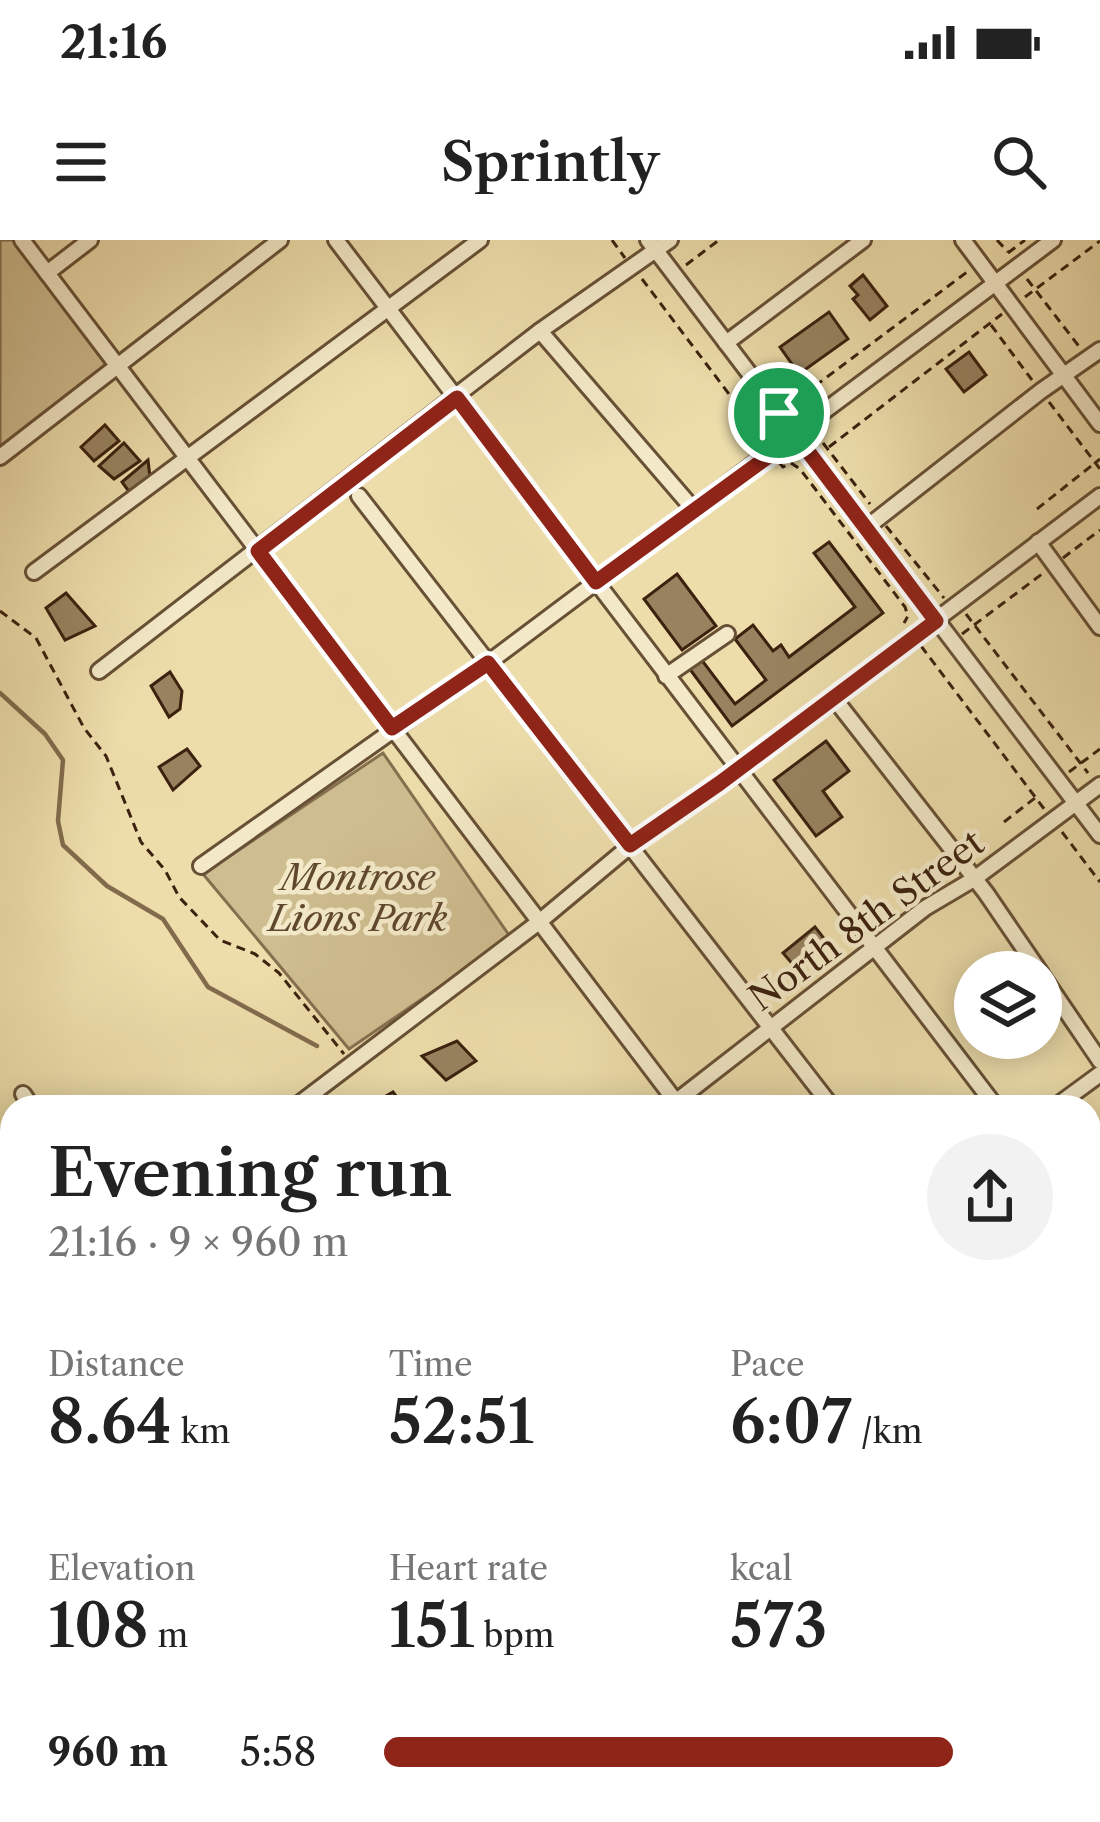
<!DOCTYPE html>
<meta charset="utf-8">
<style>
body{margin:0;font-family:"Libre Caslon Text",serif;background:#f2f2f2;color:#222;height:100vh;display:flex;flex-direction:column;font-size:45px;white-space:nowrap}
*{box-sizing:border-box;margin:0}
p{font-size:39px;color:#767676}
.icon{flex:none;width:66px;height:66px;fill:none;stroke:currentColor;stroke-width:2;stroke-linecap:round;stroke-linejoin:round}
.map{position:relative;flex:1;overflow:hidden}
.side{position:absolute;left:0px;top:855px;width:1101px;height:729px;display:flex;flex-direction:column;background:#fff;border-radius:36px 36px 0 0;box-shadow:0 6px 30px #0003}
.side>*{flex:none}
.fabs{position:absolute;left:954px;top:711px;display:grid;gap:24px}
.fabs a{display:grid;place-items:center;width:108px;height:108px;border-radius:50%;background:#fff;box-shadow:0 6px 30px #0003;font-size:60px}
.pin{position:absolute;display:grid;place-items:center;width:102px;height:102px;color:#fff;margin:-51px;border:6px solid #fff;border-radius:50%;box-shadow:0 3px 12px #0007}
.round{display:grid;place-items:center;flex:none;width:126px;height:126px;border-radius:63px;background:#f2f2f2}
.overview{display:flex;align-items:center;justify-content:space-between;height:204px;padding:0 48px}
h1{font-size:66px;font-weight:600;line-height:90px}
.metrics{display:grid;grid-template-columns:repeat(3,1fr);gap:18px;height:204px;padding:12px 48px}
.metrics div{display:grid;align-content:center}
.metrics b{font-size:60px;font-weight:600}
.metrics small{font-size:33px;font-weight:400}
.metrics p{font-size:33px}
ul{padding:0 48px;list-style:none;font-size:39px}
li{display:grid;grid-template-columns:192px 144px 1fr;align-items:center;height:90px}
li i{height:30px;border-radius:15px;background:#8f2418}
.status{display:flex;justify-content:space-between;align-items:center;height:84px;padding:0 60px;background:#fff;direction:ltr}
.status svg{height:33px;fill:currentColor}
header{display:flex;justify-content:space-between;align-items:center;height:156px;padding:0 48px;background:#fff;font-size:54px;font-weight:600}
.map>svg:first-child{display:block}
</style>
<div class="status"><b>21:16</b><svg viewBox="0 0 49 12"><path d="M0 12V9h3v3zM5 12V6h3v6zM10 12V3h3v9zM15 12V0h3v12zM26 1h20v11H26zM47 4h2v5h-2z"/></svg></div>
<header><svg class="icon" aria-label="menu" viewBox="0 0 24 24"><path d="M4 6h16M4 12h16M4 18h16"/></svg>Sprintly<svg class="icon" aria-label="search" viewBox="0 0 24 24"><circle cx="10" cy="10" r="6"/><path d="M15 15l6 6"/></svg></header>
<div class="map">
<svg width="1100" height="1582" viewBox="0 0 1100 1582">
<rect width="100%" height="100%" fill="#ecddab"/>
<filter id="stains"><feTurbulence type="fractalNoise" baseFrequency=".00167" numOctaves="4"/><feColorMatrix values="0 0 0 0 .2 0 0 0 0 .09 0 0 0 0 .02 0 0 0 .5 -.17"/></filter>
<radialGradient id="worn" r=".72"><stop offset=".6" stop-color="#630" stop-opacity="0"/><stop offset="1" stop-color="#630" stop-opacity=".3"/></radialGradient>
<g fill="#cebd90" stroke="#846f4f" stroke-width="3">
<path d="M 0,0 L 22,0 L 116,124 L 0,213 Z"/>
<path d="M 383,513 L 511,698 L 349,809 L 203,634 Z"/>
</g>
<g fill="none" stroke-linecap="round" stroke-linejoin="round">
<g stroke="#816b4c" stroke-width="4.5">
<path d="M 0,453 L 45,494 L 63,520 L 58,581 L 63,605 L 107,646 L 163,679 L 208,747 L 317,806"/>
<path d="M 350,860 L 352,867"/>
<path d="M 0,1552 L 12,1553"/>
<path d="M 78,1572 L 92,1582"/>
<path d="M 951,1575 L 966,1582"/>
</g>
</g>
<g fill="#978360" stroke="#3b210e" stroke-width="3">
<path d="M 863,35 L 887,66 L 870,80 L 853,59 L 858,55 L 850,46 Z"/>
<path d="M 829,72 L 848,99 L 799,134 L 780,107 Z"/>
<path d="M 969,112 L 986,135 L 964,152 L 946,129 Z"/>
<path d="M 105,185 L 119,201 L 94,221 L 81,207 Z"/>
<path d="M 124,203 L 140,221 L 114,239 L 99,226 Z"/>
<path d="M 148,220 L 150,237 L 130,253 L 122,242 Z"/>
<path d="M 829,302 L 883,373 L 732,486 L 689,428 L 701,419 L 735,464 L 766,440 L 735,399 L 753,385 L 773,411 L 781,405 L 789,417 L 855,367 L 814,313 Z"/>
<path d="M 677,334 L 716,386 L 682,410 L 644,359 Z"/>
<path d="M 66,353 L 95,386 L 65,400 L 46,368 Z"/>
<path d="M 170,432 L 182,451 L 180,469 L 169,477 L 151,446 Z"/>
<path d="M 826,501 L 849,531 L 823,551 L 842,577 L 816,596 L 774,540 Z"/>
<path d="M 187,509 L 200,526 L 173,550 L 159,527 Z"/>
<path d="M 815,687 L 826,701 L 795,727 L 783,713 Z"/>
<path d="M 457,801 L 476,821 L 446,840 L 422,816 Z"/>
<path d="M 393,852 L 404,867 L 370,865 Z"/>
<path d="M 2,1066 L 12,1066 L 12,1131 L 0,1131 Z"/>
<path d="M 12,1181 L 12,1207 L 1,1201 Z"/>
<path d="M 1100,1500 L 1100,1558 L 1089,1543 L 1089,1508 Z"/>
</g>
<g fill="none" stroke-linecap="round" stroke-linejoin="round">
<g stroke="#675035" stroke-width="20">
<g id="minor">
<path d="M 22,0 L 680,867"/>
<path d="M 336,0 L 996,867"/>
<path d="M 648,0 L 1100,595"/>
<path d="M 963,0 L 1100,184"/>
<path d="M 47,33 L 90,0"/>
<path d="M 540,91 L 695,271"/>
<path d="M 726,103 L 863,0"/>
<path d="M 0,217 L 280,0"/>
<path d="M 359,256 L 832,867"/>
<path d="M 866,288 L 1041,151 L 1100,110"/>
<path d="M 1038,302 L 1100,387"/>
<path d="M 34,332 L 480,0"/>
<path d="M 99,431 L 540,91 L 670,0"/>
<path d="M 666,436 L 727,394"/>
<path d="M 833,457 L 986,653 L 1040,732"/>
<path d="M 201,626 L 488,423 L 1053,0"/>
<path d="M 1041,734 L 1100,821"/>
<path d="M 23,854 L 32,867"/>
<path d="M 295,867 L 539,682 L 630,606 L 720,543 L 1100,256"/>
<path d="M 669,867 L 925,668 L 974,639 L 1100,545"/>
<path d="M 1055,867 L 1100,834"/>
<path d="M 0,1035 L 12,1036"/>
<path d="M 0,1232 L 12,1244"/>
<path d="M 1077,1572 L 1100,1582"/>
</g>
</g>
<g stroke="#3b210e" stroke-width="24">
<g id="highway">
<path d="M 0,1300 L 12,1307"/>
<path d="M 1089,1414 L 1100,1406"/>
<path d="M 495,1572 L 521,1582"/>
<path d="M 825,1582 L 855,1572"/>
</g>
</g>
<g stroke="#3b210e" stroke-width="3" stroke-dasharray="9 6" stroke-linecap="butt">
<path d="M 612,0 L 625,18"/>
<path d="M 997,0 L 1008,12"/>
<path d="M 1008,13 L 1025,0"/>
<path d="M 686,25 L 719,0"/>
<path d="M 642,39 L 763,199"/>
<path d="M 1027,39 L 1081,109"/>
<path d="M 1025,57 L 1100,1"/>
<path d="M 991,85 L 1032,140"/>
<path d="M 1049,162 L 1100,229"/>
<path d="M 791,164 L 967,32"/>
<path d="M 823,203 L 870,264"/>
<path d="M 829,207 L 1002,74"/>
<path d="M 779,222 L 783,227 L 791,223 L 800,229 L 905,367 L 908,376 L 904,383"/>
<path d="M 1037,269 L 1100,219"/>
<path d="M 886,286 L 944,358"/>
<path d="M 1063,318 L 1100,290"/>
<path d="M 0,371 L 36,398 L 84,488 L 106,516 L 141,602 L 165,630 L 179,657 L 220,700 L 255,714 L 279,733 L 344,814"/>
<path d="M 966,374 L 1088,533"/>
<path d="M 962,394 L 1046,331"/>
<path d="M 921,406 L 1045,570"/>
<path d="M 1069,532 L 1100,509"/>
<path d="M 1004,582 L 1035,558"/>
<path d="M 1062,592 L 1100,642"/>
</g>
<use href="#minor" stroke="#f3e9c8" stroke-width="14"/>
<use href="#highway" stroke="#ecddab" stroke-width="18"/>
</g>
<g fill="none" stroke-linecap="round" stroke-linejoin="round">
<g stroke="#fff" stroke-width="24">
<path id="route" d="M 457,158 L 596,342 L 773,213 L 756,190 L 779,173 L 936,381 L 720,543 L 630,605 L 488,423 L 392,488 L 258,311 Z"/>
</g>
<use href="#route" stroke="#8f2418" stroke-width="15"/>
</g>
<g text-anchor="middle" stroke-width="9" stroke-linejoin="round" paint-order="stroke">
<g font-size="36" font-style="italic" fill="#60482e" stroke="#f3e9c8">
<text x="358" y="650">Montrose<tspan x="358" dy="41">Lions Park</tspan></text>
</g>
<g font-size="36" fill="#3b210e" stroke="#f3e9c8">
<text transform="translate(866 680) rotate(-36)" y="13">North 8th Street</text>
</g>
</g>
<rect width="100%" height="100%" filter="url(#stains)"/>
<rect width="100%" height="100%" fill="url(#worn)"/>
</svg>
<div class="fabs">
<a><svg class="icon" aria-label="layers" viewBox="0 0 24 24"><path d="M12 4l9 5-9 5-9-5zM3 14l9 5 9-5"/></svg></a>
</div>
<div class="pin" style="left:779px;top:173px;background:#1e9e55"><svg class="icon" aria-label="arrive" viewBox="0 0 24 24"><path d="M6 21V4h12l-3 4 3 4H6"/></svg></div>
<section class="side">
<div class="overview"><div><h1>Evening run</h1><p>21:16 · 9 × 960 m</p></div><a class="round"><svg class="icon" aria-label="share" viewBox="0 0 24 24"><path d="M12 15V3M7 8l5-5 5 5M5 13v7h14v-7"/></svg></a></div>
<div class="metrics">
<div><p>Distance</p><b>8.64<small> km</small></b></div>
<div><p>Time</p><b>52:51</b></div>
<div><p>Pace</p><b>6:07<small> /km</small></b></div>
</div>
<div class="metrics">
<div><p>Elevation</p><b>108<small> m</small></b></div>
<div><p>Heart rate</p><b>151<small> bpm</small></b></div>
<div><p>kcal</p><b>573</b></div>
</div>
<ul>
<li><b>960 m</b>5:58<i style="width:85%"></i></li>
</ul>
</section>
</div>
